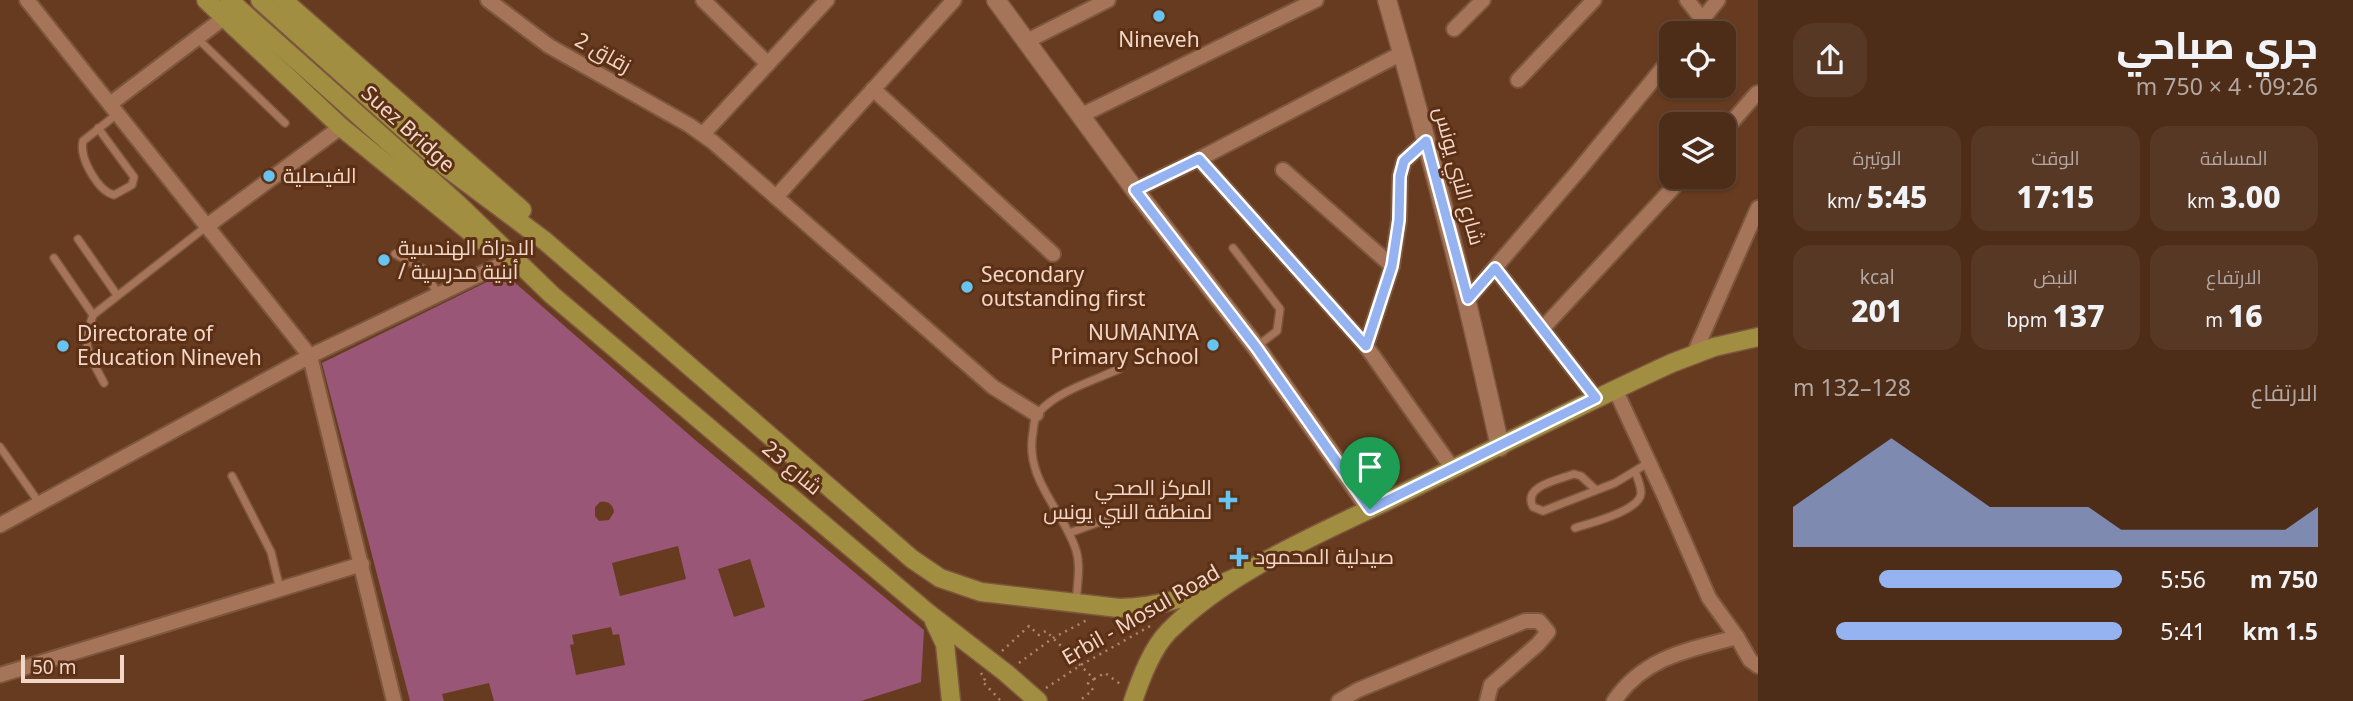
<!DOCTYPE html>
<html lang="ar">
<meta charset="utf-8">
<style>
body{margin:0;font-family:"Noto Sans",Cairo,sans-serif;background:#573825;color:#f1f3f6;direction:rtl;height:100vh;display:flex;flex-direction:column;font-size:26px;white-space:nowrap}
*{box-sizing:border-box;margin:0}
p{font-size:23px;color:#b3a7a2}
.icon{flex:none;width:38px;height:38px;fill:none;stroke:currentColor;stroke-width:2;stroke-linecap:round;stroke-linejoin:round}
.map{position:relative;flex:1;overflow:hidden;direction:ltr}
.sheet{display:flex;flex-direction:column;background:#4d2c18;width:595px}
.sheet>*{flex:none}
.buttons{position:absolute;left:1659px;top:21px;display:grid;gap:14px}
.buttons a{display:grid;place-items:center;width:77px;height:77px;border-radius:14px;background:#4d2c18;box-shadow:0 2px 5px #0004,0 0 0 2px #644837;font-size:35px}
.scale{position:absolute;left:21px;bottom:18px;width:103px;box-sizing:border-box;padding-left:7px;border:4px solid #f2d6c7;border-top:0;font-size:19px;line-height:24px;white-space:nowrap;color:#f2d6c7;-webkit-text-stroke:5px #5b3015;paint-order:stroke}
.pin{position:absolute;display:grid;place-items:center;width:60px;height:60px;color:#fff;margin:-72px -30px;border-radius:50% 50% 50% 0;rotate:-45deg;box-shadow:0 0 7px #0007}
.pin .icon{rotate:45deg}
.round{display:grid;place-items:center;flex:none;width:74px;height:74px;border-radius:21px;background:#573825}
.summary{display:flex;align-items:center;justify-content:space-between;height:119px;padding:0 35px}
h1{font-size:38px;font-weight:800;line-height:52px}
.stats{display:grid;grid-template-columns:repeat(3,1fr);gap:10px;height:119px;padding:7px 35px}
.stats div{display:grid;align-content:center;border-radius:18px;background:#573825;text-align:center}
.stats b{font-size:30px;font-weight:800}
.stats small{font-size:19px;font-weight:400}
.stats p{font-size:19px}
.chart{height:196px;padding:14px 35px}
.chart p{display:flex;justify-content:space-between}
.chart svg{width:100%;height:126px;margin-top:7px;fill:#95b2f1;opacity:.7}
ul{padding:0 35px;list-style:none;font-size:23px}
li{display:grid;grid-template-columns:112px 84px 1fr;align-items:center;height:52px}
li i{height:18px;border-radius:9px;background:#95b2f1}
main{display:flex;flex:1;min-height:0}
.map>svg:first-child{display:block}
</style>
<main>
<section class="sheet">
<div class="summary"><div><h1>جري صباحي</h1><p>09:26 · 4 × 750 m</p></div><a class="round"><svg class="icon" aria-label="share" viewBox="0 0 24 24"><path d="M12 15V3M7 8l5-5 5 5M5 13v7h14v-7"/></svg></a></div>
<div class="stats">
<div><p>المسافة</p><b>3.00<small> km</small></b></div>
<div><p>الوقت</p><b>17:15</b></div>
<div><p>الوتيرة</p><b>5:45<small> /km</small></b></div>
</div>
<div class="stats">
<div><p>الارتفاع</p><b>16<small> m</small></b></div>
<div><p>النبض</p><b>137<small> bpm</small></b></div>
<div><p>kcal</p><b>201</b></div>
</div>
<div class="chart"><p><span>الارتفاع</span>128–132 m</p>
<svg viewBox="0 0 160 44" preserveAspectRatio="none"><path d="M0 44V30L10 22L20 14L30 6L40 14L50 22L60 30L70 30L80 30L90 30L100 38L110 38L120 38L130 38L140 38L150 38L160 30V44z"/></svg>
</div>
<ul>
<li><b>750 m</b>5:56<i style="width:74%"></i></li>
<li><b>1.5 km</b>5:41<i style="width:87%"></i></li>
</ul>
</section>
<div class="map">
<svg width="1758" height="701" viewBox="0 0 1758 701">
<rect width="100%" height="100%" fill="#673b20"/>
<path fill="#995676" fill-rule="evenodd" d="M 499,276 L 513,281 L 694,439 L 924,630 L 921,682 L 861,701 L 494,701 L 489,683 L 442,694 L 444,701 L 410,701 L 322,363 ZM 600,502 C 608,501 613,504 614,512 L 609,520 L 599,521 L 595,516 L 595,507 ZM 678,546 L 686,579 L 620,596 L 612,563 ZM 750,559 L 765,607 L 734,617 L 718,569 ZM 611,627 L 613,635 L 619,634 L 625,665 L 576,675 L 570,645 L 574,644 L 572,635 Z"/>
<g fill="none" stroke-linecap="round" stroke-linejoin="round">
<g stroke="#7c573e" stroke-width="10">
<g id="service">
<path d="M 198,39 L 285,123"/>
<path d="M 98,128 L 134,177 L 132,185 L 114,195 C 98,191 79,158 83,141 L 117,114"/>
<path d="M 78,239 L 117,295"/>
<path d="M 1233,248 L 1280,309 L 1277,331 L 1257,346"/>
<path d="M 395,254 L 423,269 L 438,294"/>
<path d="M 54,258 L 93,315"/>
<path d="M 104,383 C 89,354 81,348 93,315 L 207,226"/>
<path d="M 0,447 L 40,504"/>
<path d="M 232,476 L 271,552 L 280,589"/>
<path d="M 1596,490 L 1581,476 L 1574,474 C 1558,480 1522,486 1533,507 L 1543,511 L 1615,483 L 1648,463"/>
<path d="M 1575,528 C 1590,523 1640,511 1641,493 C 1641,486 1637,477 1635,471"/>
<path d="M 1069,533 L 1108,519"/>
<path d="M 1076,603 C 1077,586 1081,567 1076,550 C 1063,510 1024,479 1033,432 C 1034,425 1034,417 1039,412 C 1058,391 1093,381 1119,369"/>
</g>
</g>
<g stroke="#7c573e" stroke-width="18">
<g id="minor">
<path d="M 27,0 L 310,356 L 394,701"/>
<path d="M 488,0 L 549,46 L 689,125 L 713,142 L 993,387 L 1036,414"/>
<path d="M 703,0 L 768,64"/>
<path d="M 1687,0 L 1702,19"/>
<path d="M 1454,29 L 1483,0"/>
<path d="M 1691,33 L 1718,0"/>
<path d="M 1027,41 L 1108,0"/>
<path d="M 1518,80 L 1594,0"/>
<path d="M 873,89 L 1053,254"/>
<path d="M 110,104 L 225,17"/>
<path d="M 1082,115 L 1316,0"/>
<path d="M 1724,131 L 1757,93"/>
<path d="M 703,134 L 827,0"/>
<path d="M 1199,159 L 1366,346 L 1453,469"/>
<path d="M 1283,170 L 1392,266"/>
<path d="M 1135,190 L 1199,159 L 1402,53"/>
<path d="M 776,197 L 954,0"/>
<path d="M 207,226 L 341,127"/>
<path d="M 1495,268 L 1596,398"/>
<path d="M 1468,299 L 1579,170 L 1671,58"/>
<path d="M 1542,329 L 1683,177"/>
<path d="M 1366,346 L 1392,266 L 1399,220 L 1400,176 L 1404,161 L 1426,141"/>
<path d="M 1694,354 L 1758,208"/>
<path d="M 1615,389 L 1664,495 L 1709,598 L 1737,637 L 1750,660 L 1758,666"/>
<path d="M 0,525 L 310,356 L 506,262"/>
<path d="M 0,675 L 362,564"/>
<path d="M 1339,701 L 1358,690 L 1525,621 L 1539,621 L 1548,632 L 1538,644 L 1491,685 L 1487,701"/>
<path d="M 1614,701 C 1644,657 1688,650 1737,637"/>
</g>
</g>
<g stroke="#7c573e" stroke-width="21">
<g id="tertiary">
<path d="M 996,0 L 1135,190 L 1256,347 L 1370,509"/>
<path d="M 1387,0 C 1430,148 1467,296 1500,447"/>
</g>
</g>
<g stroke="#7c573e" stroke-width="21">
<g id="primary">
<path d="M 206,0 L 341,127 L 480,240"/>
<path d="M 229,0 L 457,203 L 552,295 L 927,612 L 1006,673 L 1038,701"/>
<path d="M 260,0 L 446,167 L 545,241 L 912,559 L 940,578 L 981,592 L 1119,608 C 1162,607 1198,595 1237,577"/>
<path d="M 283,0 L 522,210"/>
<path d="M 934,621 L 945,644 L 951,701"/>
<path d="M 1133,701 C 1141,678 1152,648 1169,631 C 1230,570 1315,536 1391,499 C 1485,453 1578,406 1672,363 L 1714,347 L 1758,337"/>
</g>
</g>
<g stroke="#ab8772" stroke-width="2.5" stroke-dasharray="2 5" stroke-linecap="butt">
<path d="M 1002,651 L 1029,626 L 1039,635 L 1046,631 L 1094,679 L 1088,683 L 1093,690 L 1079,701"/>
<path d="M 1019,663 L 1053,638 L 1087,620"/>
<path d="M 981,673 L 985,679 L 982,681 L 1001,701"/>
<path d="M 1094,679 L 1105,673 L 1123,686"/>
<path d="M 1046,688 L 1081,665 L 1152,625"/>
</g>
<use href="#service" stroke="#a67559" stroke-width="7"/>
<use href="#minor" stroke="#a67559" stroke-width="14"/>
<use href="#tertiary" stroke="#a67559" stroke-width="18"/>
<use href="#primary" stroke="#a18e40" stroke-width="18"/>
</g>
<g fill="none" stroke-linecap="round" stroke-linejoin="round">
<g stroke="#fff" stroke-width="14">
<path id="route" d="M 1426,141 L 1468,299 L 1495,268 L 1596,398 L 1370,509 L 1256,347 L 1135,190 L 1199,159 L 1366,346 L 1392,266 L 1399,220 L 1400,176 L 1404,161 Z"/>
</g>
<use href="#route" stroke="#95b2f1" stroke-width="9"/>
</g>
<g fill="#67c4f0" stroke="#5b3015" stroke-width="2.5">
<circle cx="1159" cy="16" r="7"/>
<circle cx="269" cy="176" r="7"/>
<circle cx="384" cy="260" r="7"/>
<circle cx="967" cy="287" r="7"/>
<circle cx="1213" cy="345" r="7"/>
<circle cx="63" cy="346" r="7"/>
<path d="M1224.5 489.5h7v7h7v7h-7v7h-7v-7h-7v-7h7z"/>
<path d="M1235.5 546.5h7v7h7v7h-7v7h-7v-7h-7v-7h7z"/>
</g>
<g text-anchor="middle" stroke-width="6" stroke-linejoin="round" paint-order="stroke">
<g font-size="21" fill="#f2d6c7" stroke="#5b3015" text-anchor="start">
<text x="1159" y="47" text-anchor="middle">Nineveh</text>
<text x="283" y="183">الفيصلية</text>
<text x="398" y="255">الادراة الهندسية<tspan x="398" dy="24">/ أبنية مدرسية</tspan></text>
<text x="981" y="282">Secondary<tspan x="981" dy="24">outstanding first</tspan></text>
<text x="1199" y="340" text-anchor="end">NUMANIYA<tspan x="1199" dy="24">Primary School</tspan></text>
<text x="77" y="341">Directorate of<tspan x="77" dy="24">Education Nineveh</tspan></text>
<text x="1212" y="495" text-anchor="end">المركز الصحي<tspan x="1212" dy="24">لمنطقة النبي يونس</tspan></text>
<text x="1255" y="564">صيدلية المحمود</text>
</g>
<g font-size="21" fill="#f2d6c7" stroke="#5b3015">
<text transform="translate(603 53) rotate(29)" y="7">زقاق 2</text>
<text transform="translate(408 129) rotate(42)" y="7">Suez Bridge</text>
<text transform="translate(1459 176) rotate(75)" y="7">شارع النبي يونس</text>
<text transform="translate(792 468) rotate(40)" y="7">شارع 23</text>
<text transform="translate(1141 615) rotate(-30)" y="7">Erbil - Mosul Road</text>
</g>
</g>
</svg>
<div class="buttons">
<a><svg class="icon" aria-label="locate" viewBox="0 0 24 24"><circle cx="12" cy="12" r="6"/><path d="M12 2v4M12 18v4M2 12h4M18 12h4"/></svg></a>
<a><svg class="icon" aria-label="layers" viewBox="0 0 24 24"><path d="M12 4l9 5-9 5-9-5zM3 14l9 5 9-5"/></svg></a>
</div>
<div class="scale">50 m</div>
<div class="pin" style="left:1370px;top:509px;background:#1e9e55"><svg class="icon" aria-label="arrive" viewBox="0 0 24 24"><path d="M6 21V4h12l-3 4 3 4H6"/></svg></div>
</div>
</main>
